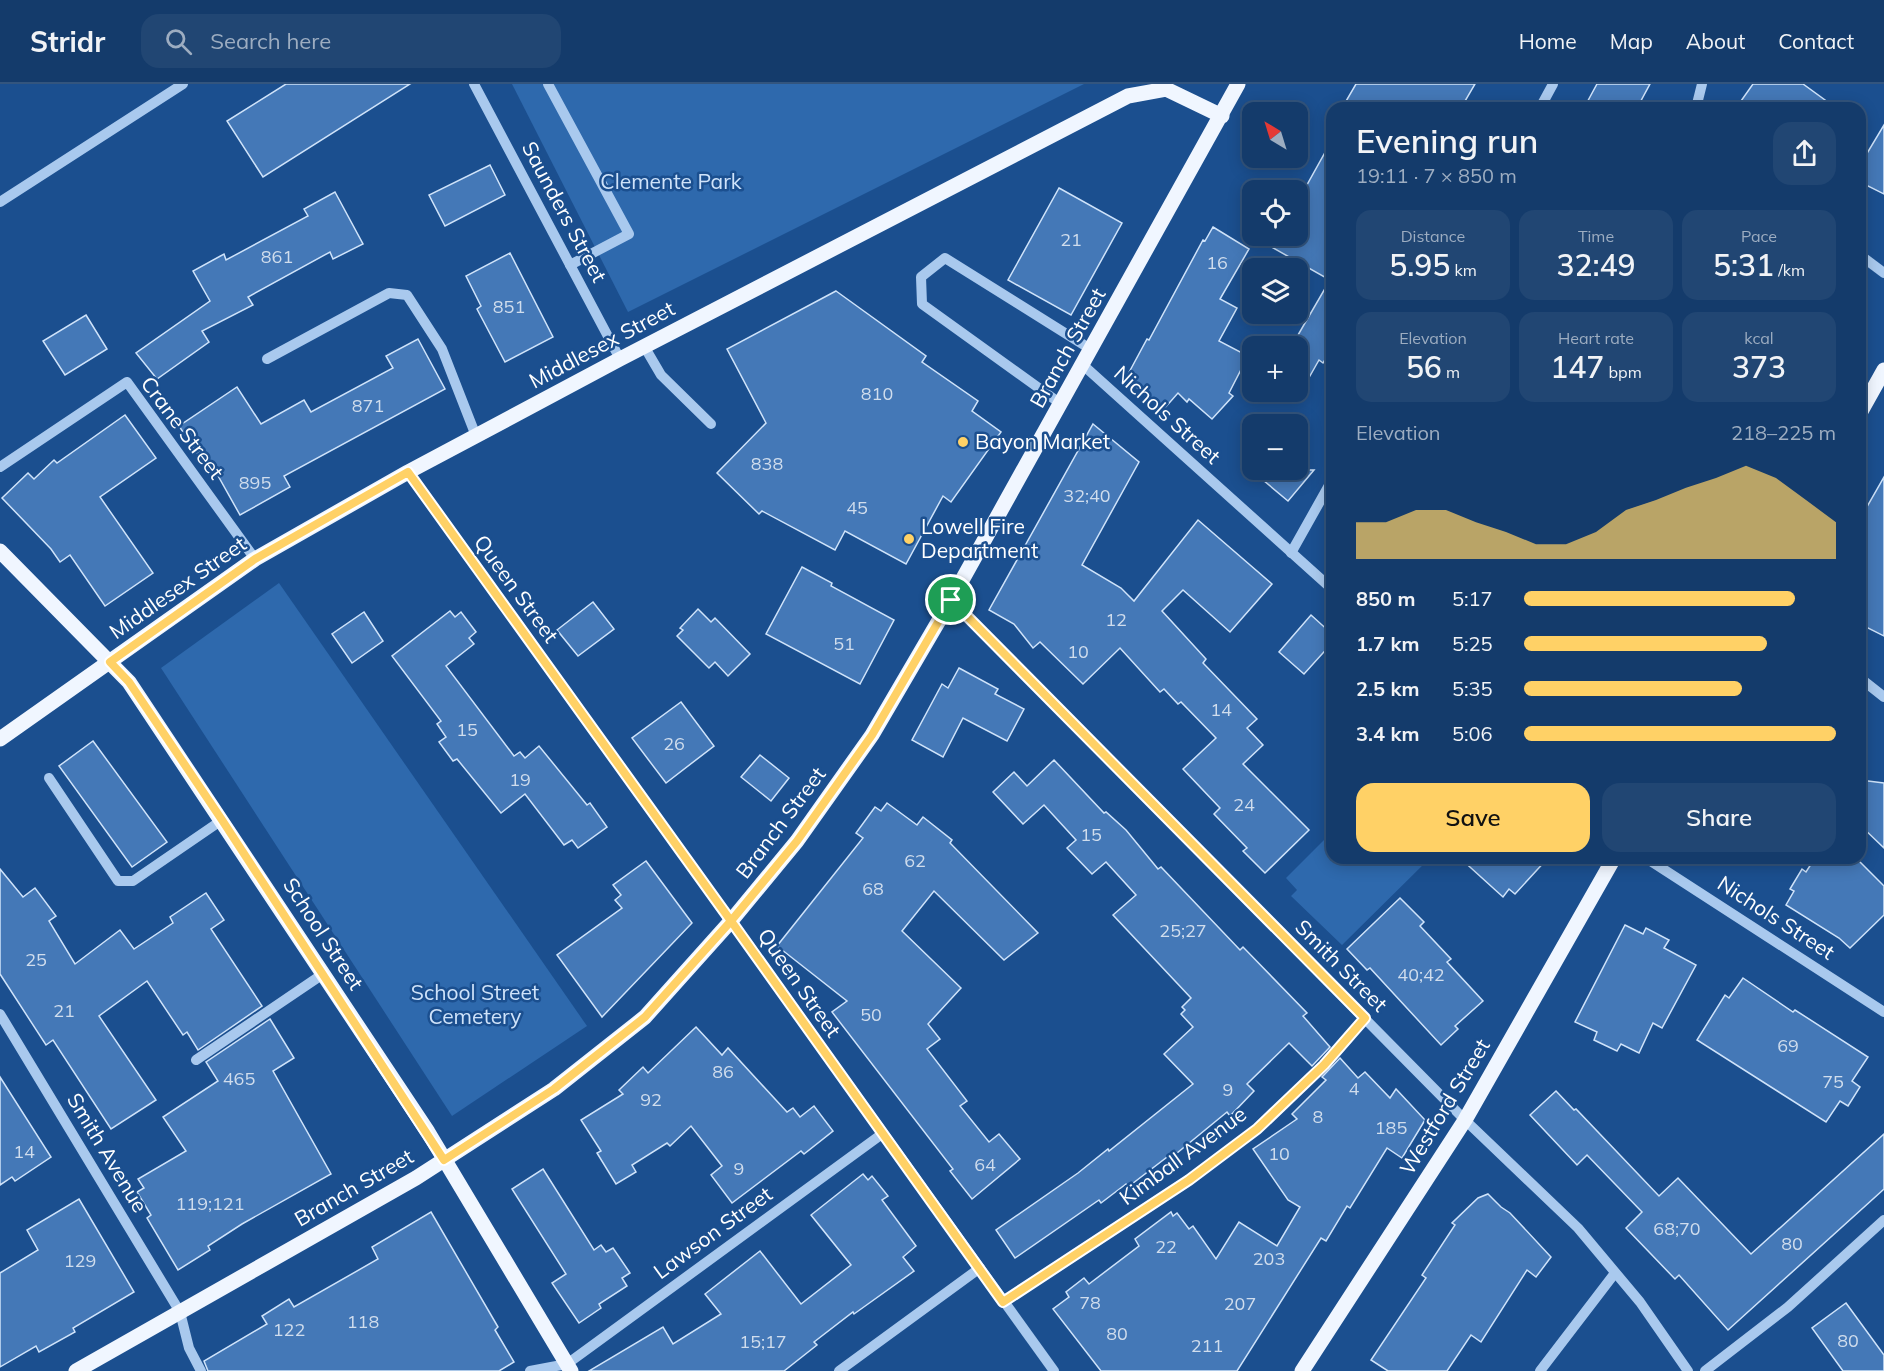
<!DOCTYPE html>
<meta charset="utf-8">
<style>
body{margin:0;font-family:Mulish,sans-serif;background:#214673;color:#f1f3f6;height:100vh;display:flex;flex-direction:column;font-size:22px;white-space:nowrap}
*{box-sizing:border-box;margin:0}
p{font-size:20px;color:#9dadc1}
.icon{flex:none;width:33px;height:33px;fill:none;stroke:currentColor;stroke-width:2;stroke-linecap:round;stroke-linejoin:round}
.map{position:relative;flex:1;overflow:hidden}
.drawer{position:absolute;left:1326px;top:18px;width:540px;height:762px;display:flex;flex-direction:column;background:#143b6b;border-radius:18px;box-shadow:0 3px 15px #0003,0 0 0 2px #33557e}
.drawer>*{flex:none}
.needle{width:39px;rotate:322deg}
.tools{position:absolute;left:1242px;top:18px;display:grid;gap:12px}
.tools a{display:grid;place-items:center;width:66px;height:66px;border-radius:12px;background:#143b6b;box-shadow:0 3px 15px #0003,0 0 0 2px #33557e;font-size:30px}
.pin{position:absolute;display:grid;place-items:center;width:51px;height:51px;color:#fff;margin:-26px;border:3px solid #fff;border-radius:50%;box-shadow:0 2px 6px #0007}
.round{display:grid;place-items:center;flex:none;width:63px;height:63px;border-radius:18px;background:#214673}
.headline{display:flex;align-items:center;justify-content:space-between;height:102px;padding:0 30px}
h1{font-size:33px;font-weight:600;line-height:45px}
.metrics{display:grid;grid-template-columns:repeat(3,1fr);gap:9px;height:102px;padding:6px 30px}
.metrics div{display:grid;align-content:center;border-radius:15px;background:#214673;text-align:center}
.metrics b{font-size:30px;font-weight:600}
.metrics small{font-size:16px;font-weight:400}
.metrics p{font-size:16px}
.chart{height:168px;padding:12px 30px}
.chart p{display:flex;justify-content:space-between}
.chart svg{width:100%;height:108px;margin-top:6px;fill:#ffd166;opacity:.7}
.action{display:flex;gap:12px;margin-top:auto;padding:12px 30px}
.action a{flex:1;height:69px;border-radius:18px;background:#ffd166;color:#111;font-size:24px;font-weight:600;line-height:69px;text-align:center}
.action a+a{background:#214673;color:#f1f3f6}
ul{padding:0 30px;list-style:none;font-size:20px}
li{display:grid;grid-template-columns:96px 72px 1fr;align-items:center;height:45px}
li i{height:15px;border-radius:8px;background:#ffd166}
header{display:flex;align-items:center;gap:36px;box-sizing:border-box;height:84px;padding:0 30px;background:#143b6b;border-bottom:2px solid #33557e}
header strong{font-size:28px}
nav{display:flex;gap:33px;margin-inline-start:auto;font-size:21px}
.search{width:420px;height:54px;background:#214673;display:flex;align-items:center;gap:15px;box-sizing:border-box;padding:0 21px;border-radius:18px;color:#9dadc1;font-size:22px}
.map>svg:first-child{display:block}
</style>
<header>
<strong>Stridr</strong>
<div class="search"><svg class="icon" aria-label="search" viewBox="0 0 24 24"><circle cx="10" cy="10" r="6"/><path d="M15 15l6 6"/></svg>Search here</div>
<nav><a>Home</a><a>Map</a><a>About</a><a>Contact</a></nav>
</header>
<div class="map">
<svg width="1884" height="1287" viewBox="0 0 1884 1287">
<rect width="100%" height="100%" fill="#1b4f8f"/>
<g fill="#2e69ad">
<path d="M 512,0 L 1084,0 L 628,228 Z"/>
<path d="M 279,499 L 587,942 L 452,1032 L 161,584 Z"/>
<path d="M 1332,748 L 1332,774 L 1429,775 L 1342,861 L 1291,812 L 1297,806 L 1286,794 Z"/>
</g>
<g fill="#4478b7" stroke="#cfe3fa" stroke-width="1.5">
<path d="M 286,0 L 410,0 L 263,93 L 227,37 Z"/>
<path d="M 1356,0 L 1475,0 L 1461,24 L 1342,24 Z"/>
<path d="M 1597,0 L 1650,0 L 1637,24 L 1584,24 Z"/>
<path d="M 1753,0 L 1803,0 L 1836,24 L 1736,24 Z"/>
<path d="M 1884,41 L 1884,110 L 1860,98 L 1860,81 Z"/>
<path d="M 1332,56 L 1332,263 L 1323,279 L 1319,276 L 1298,313 L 1298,251 L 1330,196 L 1252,152 L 1298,152 L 1298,117 Z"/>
<path d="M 490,81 L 505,111 L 445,142 L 429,111 Z"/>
<path d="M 1059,104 L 1122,139 L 1071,231 L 1008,196 Z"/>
<path d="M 335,108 L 363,160 L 333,175 L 330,168 L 248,213 L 253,221 L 202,247 L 209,258 L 157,295 L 136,269 L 210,217 L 193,187 L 224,170 L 226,176 L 308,132 L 304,125 Z"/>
<path d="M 1213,143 L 1249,165 L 1220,215 L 1237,224 L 1219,257 L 1248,272 L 1229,309 L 1233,312 L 1212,335 L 1189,315 L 1187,318 L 1178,309 L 1163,326 L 1126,294 L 1147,255 L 1149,256 L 1203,156 L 1205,157 Z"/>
<path d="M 510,169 L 553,253 L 505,278 L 477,225 L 481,222 L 466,192 Z"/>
<path d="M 836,207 L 926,272 L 922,278 L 978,317 L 972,327 L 1001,348 L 951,418 L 943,412 L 906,480 L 845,447 L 835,466 L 762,427 L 759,430 L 717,389 L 766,339 L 727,265 Z"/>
<path d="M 86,231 L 107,265 L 65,291 L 43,257 Z"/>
<path d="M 418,255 L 445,305 L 284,392 L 290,403 L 240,431 L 203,365 L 197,369 L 179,342 L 237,303 L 261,340 L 304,316 L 311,328 L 393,284 L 386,272 Z"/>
<path d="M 125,331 L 156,374 L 100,413 L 153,489 L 105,522 L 70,471 L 60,478 L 51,465 L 2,414 L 28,389 L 34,395 L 54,376 L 57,379 Z"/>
<path d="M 1093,340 L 1139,378 L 1082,481 L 1121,504 L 1134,517 L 1198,436 L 1272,500 L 1230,548 L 1183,506 L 1162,527 L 1206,575 L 1203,579 L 1257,635 L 1247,644 L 1263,661 L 1243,680 L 1309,746 L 1265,789 L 1243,767 L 1247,764 L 1214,730 L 1220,724 L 1183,685 L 1216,654 L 1181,618 L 1178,620 L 1164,605 L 1160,608 L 1120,564 L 1083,600 L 1040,558 L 1033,564 L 1014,540 L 989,526 Z"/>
<path d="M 1251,386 L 1314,386 L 1288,417 Z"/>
<path d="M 1884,393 L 1884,552 L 1860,540 L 1860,435 Z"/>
<path d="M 802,483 L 832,499 L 831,502 L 894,536 L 860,600 L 766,550 Z"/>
<path d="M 593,518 L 614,545 L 578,572 L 557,546 Z"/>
<path d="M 698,525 L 711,538 L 715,534 L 750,570 L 728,592 L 715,578 L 709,584 L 677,552 L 683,546 L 680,544 Z"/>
<path d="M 450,527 L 455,533 L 461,528 L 476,548 L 469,554 L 474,560 L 446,582 L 514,672 L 520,668 L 525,674 L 539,662 L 587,721 L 590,719 L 607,743 L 578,764 L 572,756 L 564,761 L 525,710 L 501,729 L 457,675 L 453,677 L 439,658 L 446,653 L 437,640 L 441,637 L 392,572 Z"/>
<path d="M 364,528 L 383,557 L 352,579 L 332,550 Z"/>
<path d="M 1311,531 L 1332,550 L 1332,559 L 1304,590 L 1279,568 Z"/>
<path d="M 959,584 L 998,605 L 995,610 L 1024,625 L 1007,657 L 963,634 L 943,673 L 912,656 L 942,600 L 948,604 Z"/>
<path d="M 681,618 L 714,662 L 666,699 L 632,654 Z"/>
<path d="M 93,657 L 167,758 L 132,783 L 59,682 Z"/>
<path d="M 760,671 L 789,694 L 771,717 L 741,693 Z"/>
<path d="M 1054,676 L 1104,729 L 1106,728 L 1126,746 L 1158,785 L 1161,783 L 1240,866 L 1243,863 L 1307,929 L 1303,932 L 1330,963 L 1312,982 L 1289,959 L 1247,1000 L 1254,1007 L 1230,1032 L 1227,1028 L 1177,1069 L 1175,1067 L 1128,1103 L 1126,1100 L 1101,1119 L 1099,1116 L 1015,1174 L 996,1146 L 1078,1089 L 1108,1065 L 1109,1067 L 1193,1000 L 1164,970 L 1193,943 L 1181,930 L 1185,926 L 1182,923 L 1191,914 L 1113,831 L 1136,811 L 1106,778 L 1092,790 L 1067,764 L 1076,756 L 1044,721 L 1023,740 L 993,708 L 1014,688 L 1027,702 Z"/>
<path d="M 1860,696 L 1884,699 L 1884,764 L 1860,741 Z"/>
<path d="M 887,719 L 917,741 L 923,733 L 952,756 L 950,759 L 1038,849 L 1004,876 L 934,807 L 902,847 L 961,904 L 928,940 L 940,955 L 927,965 L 967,1017 L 960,1022 L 989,1058 L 999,1050 L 1020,1075 L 972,1115 L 950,1087 L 953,1085 L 832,928 L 847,917 L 777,862 L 863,754 L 856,749 L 875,723 L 881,727 Z"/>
<path d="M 1460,774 L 1548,774 L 1515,810 L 1509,805 L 1503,813 Z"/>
<path d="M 1815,774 L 1856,774 L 1884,802 L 1884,831 L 1850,864 L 1839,854 L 1786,821 L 1794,807 L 1790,805 L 1802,785 L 1806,788 Z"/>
<path d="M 646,777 L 692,839 L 602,933 L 557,871 L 622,824 L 615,816 L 621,811 L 613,801 Z"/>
<path d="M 0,785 L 23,813 L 35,804 L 56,832 L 49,837 L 75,880 L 120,846 L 134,865 L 173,839 L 170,833 L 206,809 L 224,836 L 211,845 L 262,922 L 198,966 L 187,948 L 183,951 L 147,897 L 99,932 L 156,1016 L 111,1045 L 53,956 L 46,961 L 0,890 Z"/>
<path d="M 1400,814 L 1424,838 L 1420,842 L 1451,875 L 1447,878 L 1483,917 L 1455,942 L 1458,945 L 1441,961 L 1370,884 L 1367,886 L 1347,865 Z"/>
<path d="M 1625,841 L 1643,850 L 1646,844 L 1669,856 L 1664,864 L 1696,881 L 1662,944 L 1653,939 L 1639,969 L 1621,960 L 1617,967 L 1594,956 L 1597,948 L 1575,938 Z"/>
<path d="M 1743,894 L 1793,928 L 1795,926 L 1868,973 L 1852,997 L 1860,1003 L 1848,1022 L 1840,1017 L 1826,1038 L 1697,956 L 1725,911 L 1729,914 Z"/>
<path d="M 270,935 L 294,974 L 273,987 L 331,1090 L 242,1140 L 208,1162 L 210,1166 L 178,1186 L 147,1134 L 151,1131 L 137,1108 L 144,1104 L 138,1095 L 186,1067 L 163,1033 L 218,997 L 206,978 Z"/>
<path d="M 696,943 L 722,971 L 728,964 L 787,1028 L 793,1024 L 800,1033 L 814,1022 L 833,1047 L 804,1070 L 801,1067 L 732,1119 L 711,1091 L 722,1082 L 691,1042 L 670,1062 L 667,1059 L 632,1081 L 636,1088 L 616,1100 L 597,1069 L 601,1067 L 581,1036 L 623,1010 L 619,1006 L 643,983 L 648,989 Z"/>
<path d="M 1340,974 L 1358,994 L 1365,988 L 1390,1014 L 1396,1005 L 1425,1036 L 1402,1074 L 1387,1064 L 1350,1124 L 1347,1122 L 1326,1157 L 1321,1154 L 1237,1287 L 1101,1287 L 1053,1225 L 1069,1213 L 1066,1208 L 1084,1194 L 1089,1200 L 1139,1162 L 1135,1155 L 1171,1128 L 1173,1132 L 1177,1129 L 1189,1145 L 1193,1142 L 1216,1175 L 1239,1138 L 1277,1162 L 1300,1123 L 1288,1116 L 1253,1065 L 1297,1035 L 1292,1030 L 1326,996 L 1322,993 Z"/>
<path d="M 0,993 L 51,1073 L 15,1097 L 12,1093 L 0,1101 Z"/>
<path d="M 1556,1007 L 1574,1026 L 1576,1025 L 1659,1112 L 1678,1094 L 1751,1170 L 1884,1050 L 1884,1105 L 1728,1246 L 1679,1191 L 1675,1195 L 1626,1144 L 1642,1128 L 1587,1071 L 1577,1081 L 1530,1031 Z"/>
<path d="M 543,1085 L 594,1166 L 601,1161 L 606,1168 L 613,1164 L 630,1189 L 622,1194 L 627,1202 L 599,1220 L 601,1224 L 579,1239 L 552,1199 L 566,1190 L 512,1105 Z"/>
<path d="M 863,1090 L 868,1096 L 872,1092 L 888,1112 L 882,1116 L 916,1162 L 903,1173 L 914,1187 L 854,1230 L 853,1228 L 814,1258 L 817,1261 L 784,1287 L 589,1287 L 663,1243 L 673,1260 L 721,1230 L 705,1210 L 760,1167 L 801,1220 L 851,1181 L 811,1131 Z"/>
<path d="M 1488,1110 L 1501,1123 L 1510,1129 L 1551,1173 L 1536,1193 L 1527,1186 L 1481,1258 L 1471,1251 L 1447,1287 L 1388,1287 L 1371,1276 L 1426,1194 L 1422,1191 L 1455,1141 L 1452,1139 L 1478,1114 Z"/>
<path d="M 79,1115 L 134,1208 L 73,1244 L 75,1248 L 39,1268 L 36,1262 L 0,1283 L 0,1189 L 38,1166 L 27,1146 Z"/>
<path d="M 431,1128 L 498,1243 L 495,1246 L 514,1278 L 499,1287 L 208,1287 L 204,1277 L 267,1240 L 262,1232 L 289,1215 L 294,1223 L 378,1175 L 372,1163 Z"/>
<path d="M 1846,1219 L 1884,1271 L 1884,1287 L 1843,1287 L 1812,1244 Z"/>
</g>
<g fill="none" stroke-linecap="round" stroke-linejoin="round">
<g stroke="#a9c9ee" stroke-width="10">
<path d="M 474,0 L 620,275"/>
<path d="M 548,0 L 629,150 L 570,181"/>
<path d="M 1540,24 L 1553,0"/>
<path d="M 1696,24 L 1702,0"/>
<path d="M 0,118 L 183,0"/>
<path d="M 1860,171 L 1884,189"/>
<path d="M 644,262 L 661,291 L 711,340"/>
<path d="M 267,275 L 389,209 L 407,211 L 442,265 L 476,352"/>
<path d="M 1083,281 L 1332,505"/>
<path d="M 1061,320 L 922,220 L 921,193 L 945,174 L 1092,266"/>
<path d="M 0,383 L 127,298 L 255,475"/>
<path d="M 408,388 L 1054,1287"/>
<path d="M 1291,469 L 1332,396"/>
<path d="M 951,516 L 1465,1036 L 1578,1144 L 1640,1218 L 1688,1287"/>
<path d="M 1860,594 L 1884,613"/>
<path d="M 49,694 L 118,797 L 133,797 L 222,736"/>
<path d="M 1646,774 L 1884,928"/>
<path d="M 0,930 L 180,1228 L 189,1264 L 201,1287"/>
<path d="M 196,976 L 323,890"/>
<path d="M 1003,1218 L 1189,1096 L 1257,1045 L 1324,981 L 1365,934"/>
<path d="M 530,1287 L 567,1280 L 882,1050"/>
<path d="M 839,1287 L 980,1184"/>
<path d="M 1540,1287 L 1615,1189"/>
<path d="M 1705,1287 L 1788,1223 L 1884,1136"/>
</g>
<g stroke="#f0f6ff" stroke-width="15">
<path d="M 1860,329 L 1884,286"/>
<path d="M 0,467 L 129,598 L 428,1048 L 571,1287"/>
<path d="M 0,655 L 255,475 L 408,388 L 620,275 L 1128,12 L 1166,5 L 1222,32"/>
<path d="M 76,1287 L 416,1094 L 554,1005 L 645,933 L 731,837 L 797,757 L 872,651 L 951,516 L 1238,0"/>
<path d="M 1302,1287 L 1465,1036 L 1614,774"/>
</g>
</g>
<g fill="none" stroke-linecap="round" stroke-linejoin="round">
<g stroke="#fff" stroke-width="12">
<path id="route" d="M 951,516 L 872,651 L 797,757 L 731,837 L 408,388 L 255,475 L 110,578 L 129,598 L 222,736 L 444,1076 L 554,1005 L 645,933 L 731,837 L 1003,1218 L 1189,1096 L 1257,1045 L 1324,981 L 1365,934 L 951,516"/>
</g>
<use href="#route" stroke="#ffd166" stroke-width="8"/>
</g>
<g fill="#ffd166" stroke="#1b4f8f" stroke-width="2">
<circle cx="963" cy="358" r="6"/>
<circle cx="909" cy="455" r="6"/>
</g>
<g text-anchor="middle" stroke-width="5" stroke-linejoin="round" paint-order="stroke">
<g font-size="18" fill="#d0dded">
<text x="1071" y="162">21</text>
<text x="277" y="179">861</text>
<text x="1217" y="185">16</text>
<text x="509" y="229">851</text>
<text x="877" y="316">810</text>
<text x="368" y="328">871</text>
<text x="767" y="386">838</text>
<text x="255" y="405">895</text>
<text x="1087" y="418">32;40</text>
<text x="857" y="430">45</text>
<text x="1116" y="542">12</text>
<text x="844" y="566">51</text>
<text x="1078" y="574">10</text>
<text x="1221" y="632">14</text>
<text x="467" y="652">15</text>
<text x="674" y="666">26</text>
<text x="520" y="702">19</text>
<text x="1244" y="727">24</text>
<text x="1091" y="757">15</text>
<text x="915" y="783">62</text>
<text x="873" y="811">68</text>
<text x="1183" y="853">25;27</text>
<text x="36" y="882">25</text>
<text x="1421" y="897">40;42</text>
<text x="64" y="933">21</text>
<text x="871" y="937">50</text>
<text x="1788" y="968">69</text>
<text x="723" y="994">86</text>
<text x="239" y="1001">465</text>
<text x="1833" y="1004">75</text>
<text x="1354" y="1011">4</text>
<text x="1228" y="1012">9</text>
<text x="651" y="1022">92</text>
<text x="1318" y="1039">8</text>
<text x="1391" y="1050">185</text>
<text x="24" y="1074">14</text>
<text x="1279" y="1076">10</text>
<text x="985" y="1087">64</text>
<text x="739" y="1091">9</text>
<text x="210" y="1126">119;121</text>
<text x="1677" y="1151">68;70</text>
<text x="1792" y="1166">80</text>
<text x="1166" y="1169">22</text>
<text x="1269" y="1181">203</text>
<text x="80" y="1183">129</text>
<text x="1090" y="1225">78</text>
<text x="1240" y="1226">207</text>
<text x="363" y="1244">118</text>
<text x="289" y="1252">122</text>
<text x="1117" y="1256">80</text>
<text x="1848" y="1263">80</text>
<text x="763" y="1264">15;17</text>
<text x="1207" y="1268">211</text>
</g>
<g font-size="21" fill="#cfe3fa" stroke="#1b4f8f">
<text x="671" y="105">Clemente Park</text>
<text x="475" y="916">School Street<tspan x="475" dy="24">Cemetery</tspan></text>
</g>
<g font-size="21" fill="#fff" stroke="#1b4f8f">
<text transform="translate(564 128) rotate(62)" y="7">Saunders Street</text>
<text transform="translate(602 261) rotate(-28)" y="7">Middlesex Street</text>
<text transform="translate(1068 264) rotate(-61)" y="7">Branch Street</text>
<text transform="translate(1167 331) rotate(42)" y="7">Nichols Street</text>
<text transform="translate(182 344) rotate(53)" y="7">Crane Street</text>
<text transform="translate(178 504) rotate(-35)" y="7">Middlesex Street</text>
<text transform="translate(516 505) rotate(54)" y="7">Queen Street</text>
<text transform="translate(781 739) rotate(-53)" y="7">Branch Street</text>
<text transform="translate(1776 834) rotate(33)" y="7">Nichols Street</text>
<text transform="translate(323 850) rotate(57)" y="7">School Street</text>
<text transform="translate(1341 882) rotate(45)" y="7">Smith Street</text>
<text transform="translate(799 899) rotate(55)" y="7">Queen Street</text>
<text transform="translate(1445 1023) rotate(-59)" y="7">Westford Street</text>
<text transform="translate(107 1069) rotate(59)" y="7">Smith Avenue</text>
<text transform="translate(1183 1072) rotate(-36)" y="7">Kimball Avenue</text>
<text transform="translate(354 1104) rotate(-30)" y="7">Branch Street</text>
<text transform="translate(713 1149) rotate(-36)" y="7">Lawson Street</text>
</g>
<g font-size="21" fill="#fff" stroke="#1b4f8f" text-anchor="start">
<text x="975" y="365">Bayon Market</text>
<text x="921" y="450">Lowell Fire<tspan x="921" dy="24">Department</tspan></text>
</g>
</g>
</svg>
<div class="tools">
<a><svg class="needle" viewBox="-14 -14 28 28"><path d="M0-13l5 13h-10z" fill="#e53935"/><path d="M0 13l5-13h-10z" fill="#9dadc1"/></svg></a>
<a><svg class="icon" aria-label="locate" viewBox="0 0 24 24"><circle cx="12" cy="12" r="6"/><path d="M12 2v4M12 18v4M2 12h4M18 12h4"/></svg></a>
<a><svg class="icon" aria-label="layers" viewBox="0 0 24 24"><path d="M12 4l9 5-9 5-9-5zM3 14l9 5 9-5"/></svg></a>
<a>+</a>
<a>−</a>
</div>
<div class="pin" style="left:951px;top:516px;background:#1e9e55"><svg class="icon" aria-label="arrive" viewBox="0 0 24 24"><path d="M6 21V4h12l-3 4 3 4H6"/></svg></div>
<section class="drawer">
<div class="headline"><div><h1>Evening run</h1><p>19:11 · 7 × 850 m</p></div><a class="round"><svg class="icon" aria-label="share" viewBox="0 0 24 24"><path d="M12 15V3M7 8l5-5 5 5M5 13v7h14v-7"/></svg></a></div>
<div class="metrics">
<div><p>Distance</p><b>5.95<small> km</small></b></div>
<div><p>Time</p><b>32:49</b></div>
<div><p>Pace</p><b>5:31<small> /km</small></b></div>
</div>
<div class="metrics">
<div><p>Elevation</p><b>56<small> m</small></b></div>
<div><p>Heart rate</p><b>147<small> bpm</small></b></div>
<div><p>kcal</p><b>373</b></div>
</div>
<div class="chart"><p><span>Elevation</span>218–225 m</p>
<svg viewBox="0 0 160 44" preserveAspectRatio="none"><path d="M0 44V29L10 29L20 24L30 24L40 29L50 33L60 38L70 38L80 33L90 24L100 20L110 15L120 11L130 6L140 11L150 20L160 29V44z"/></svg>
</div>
<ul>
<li><b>850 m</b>5:17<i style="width:87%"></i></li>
<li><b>1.7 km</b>5:25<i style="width:78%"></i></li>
<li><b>2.5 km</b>5:35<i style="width:70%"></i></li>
<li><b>3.4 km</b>5:06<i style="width:100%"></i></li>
</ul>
<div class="action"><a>Save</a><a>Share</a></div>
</section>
</div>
